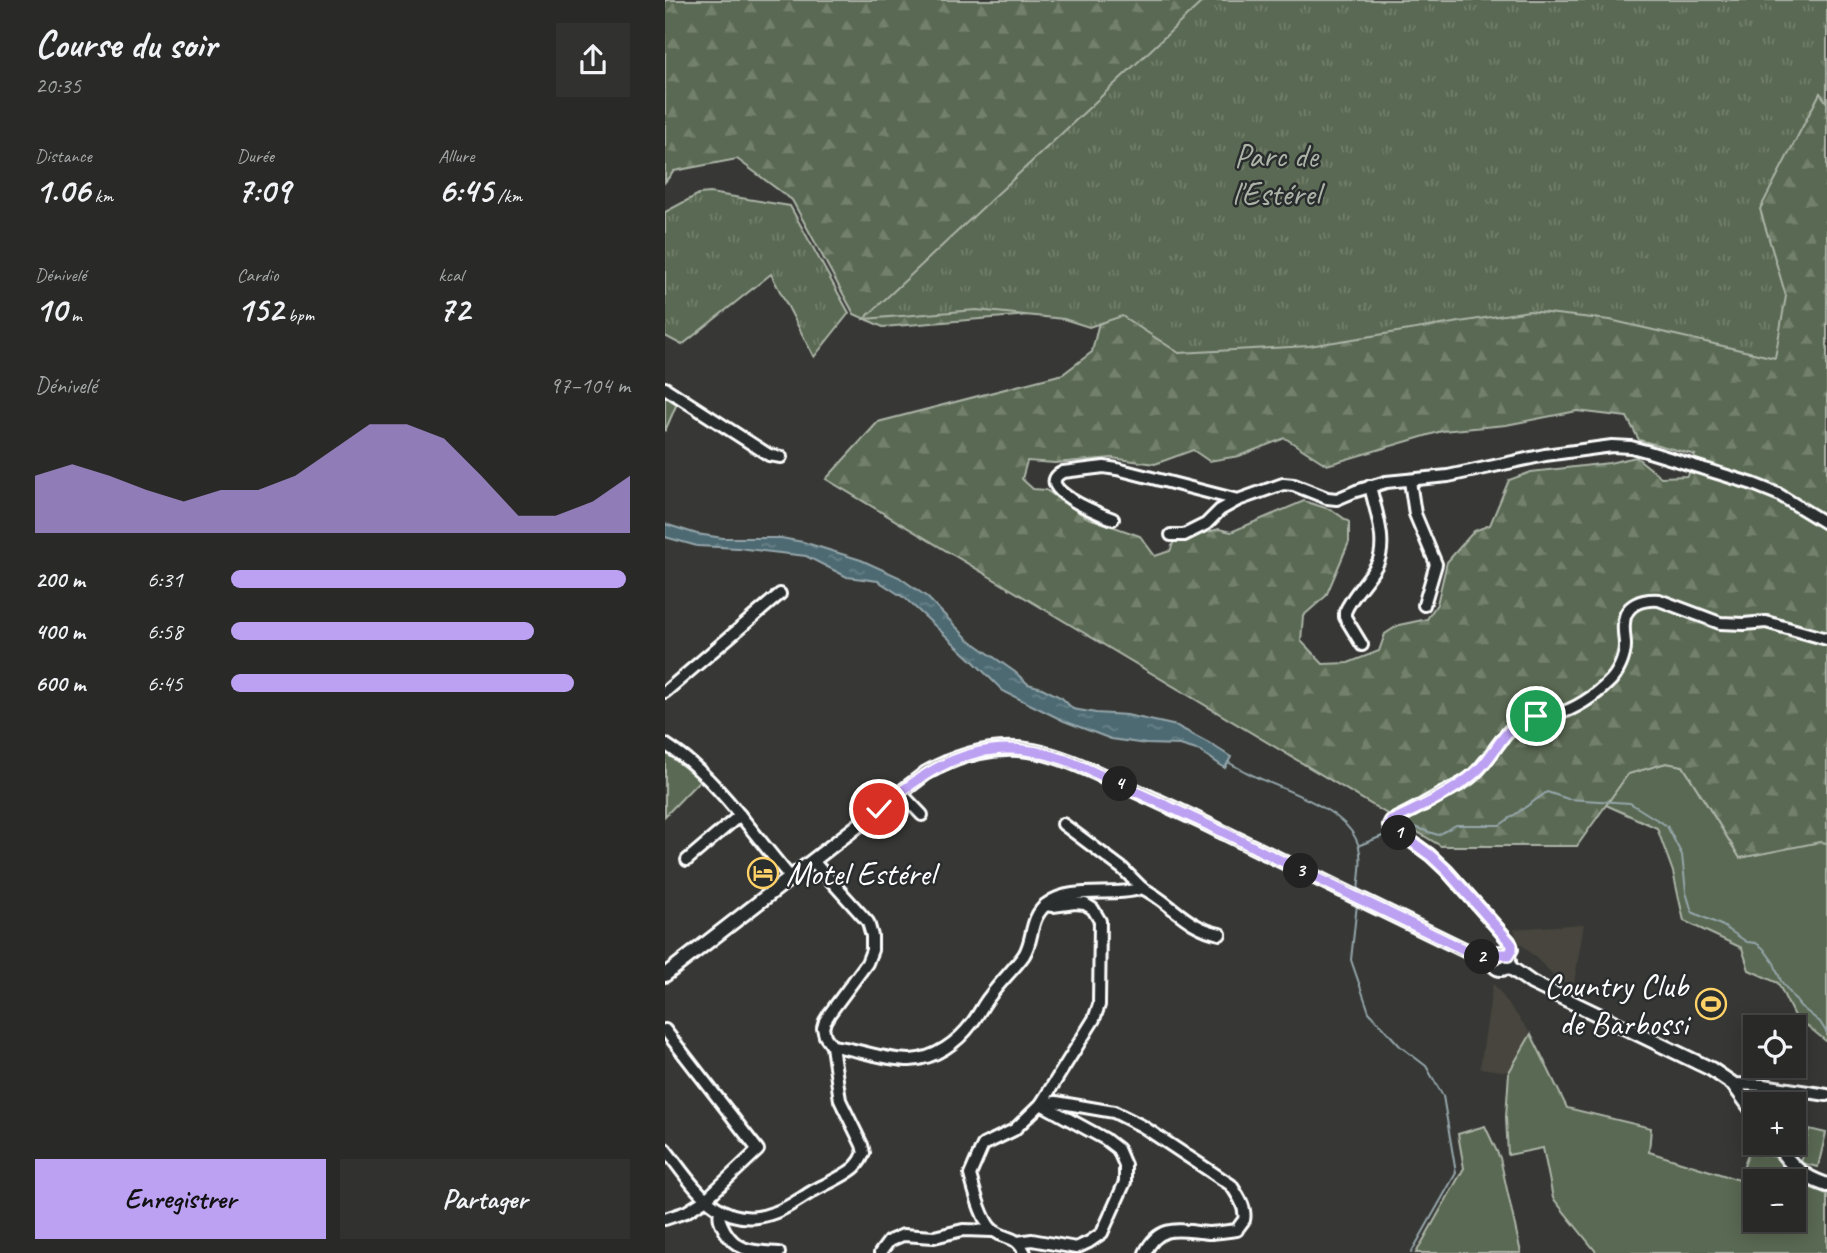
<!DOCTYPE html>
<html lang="fr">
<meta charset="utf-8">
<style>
body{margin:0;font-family:Caveat,sans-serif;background:#313230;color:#f1f3f6;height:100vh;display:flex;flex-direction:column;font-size:26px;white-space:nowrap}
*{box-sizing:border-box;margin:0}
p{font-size:23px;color:#a5a7a8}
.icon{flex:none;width:38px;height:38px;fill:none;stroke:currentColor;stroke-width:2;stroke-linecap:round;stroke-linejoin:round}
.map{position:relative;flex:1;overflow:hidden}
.drawer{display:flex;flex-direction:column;background:#292a28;width:665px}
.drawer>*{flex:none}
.fabs{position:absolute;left:1078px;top:1015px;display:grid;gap:14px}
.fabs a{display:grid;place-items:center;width:63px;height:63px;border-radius:0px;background:#292a28;box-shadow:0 4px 18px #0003,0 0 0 2px #454645;font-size:35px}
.pin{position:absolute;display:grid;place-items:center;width:60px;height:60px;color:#fff;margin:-30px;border:4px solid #fff;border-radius:50%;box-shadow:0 2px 7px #0007}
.km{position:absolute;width:35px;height:35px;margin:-18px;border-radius:50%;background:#222;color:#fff;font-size:19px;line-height:35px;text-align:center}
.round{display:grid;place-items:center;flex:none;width:74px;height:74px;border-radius:0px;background:#313230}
.headline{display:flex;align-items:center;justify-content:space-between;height:119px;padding:0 35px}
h1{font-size:38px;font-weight:700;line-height:52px}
.stats{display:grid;grid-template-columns:repeat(3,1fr);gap:10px;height:119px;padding:7px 35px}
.stats div{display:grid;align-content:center}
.stats b{font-size:35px;font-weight:700}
.stats small{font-size:19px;font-weight:400}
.stats p{font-size:19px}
.chart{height:196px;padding:14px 35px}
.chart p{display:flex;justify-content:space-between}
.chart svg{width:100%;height:126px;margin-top:7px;fill:#bca0f2;opacity:.7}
.cta{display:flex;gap:14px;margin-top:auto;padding:14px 35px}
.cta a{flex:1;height:80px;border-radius:0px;background:#bca0f2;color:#111;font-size:28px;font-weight:700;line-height:80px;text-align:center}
.cta a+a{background:#313230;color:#f1f3f6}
ul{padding:0 35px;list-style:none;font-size:23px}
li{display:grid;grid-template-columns:112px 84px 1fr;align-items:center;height:52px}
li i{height:18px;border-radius:9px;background:#bca0f2}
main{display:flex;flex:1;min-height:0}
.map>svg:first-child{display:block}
</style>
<main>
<section class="drawer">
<div class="headline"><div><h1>Course du soir</h1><p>20:35</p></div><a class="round"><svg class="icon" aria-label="share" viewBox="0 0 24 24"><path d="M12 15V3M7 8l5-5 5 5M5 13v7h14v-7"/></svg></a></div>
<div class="stats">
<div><p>Distance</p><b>1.06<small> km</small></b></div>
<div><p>Durée</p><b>7:09</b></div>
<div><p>Allure</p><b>6:45<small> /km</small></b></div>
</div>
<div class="stats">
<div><p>Dénivelé</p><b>10<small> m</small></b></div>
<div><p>Cardio</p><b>152<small> bpm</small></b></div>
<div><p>kcal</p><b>72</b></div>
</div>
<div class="chart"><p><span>Dénivelé</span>97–104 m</p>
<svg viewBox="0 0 160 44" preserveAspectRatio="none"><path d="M0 44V24L10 20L20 24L30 29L40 33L50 29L60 29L70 24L80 15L90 6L100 6L110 11L120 24L130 38L140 38L150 33L160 24V44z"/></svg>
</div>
<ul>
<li><b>200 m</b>6:31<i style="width:99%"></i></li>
<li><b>400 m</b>6:58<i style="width:76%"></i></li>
<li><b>600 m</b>6:45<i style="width:86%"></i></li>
</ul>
<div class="cta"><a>Enregistrer</a><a>Partager</a></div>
</section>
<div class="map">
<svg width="1162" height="1253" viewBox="0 0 1162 1253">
<defs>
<pattern id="forest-firs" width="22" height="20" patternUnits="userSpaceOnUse" patternTransform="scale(1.75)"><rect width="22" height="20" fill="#5a6952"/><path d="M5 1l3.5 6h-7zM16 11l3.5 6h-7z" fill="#73806c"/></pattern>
<pattern id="park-tufts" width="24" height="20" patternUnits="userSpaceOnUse" patternTransform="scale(1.75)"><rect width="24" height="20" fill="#5a6952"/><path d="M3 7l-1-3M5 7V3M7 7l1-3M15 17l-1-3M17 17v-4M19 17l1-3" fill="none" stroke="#73806c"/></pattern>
<pattern id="water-ripples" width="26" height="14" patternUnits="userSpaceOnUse" patternTransform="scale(1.75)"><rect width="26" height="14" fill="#4e6b73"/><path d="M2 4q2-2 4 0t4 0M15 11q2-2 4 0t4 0" fill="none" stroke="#698188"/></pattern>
</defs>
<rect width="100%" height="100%" fill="#373835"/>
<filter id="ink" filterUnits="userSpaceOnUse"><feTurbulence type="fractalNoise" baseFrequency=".0143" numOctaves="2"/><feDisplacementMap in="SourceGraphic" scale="14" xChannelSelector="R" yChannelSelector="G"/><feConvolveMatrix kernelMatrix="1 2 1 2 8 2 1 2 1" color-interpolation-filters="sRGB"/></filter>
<g filter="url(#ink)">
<g fill="#47453e">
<path d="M 919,924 L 909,983 L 896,982 L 852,940 L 849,929 Z"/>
<path d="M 828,983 L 866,1034 L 844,1072 L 815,1068 Z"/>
</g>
<g fill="#5a6952" stroke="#acb4a8" stroke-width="2" fill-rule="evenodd">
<path d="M 0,752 L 35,780 L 0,816 Z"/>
<path d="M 1001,763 L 1018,766 L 1075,858 L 1162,839 L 1162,1042 L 1128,1014 L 1113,983 L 1084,970 L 1077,948 L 1019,921 L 1008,872 L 992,828 L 941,805 L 963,774 Z"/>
<path d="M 866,1034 L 902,1108 L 986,1128 L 984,1152 L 1074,1180 L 1084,1152 L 1112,1157 L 1136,1184 L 1162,1194 L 1162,1253 L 932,1253 L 888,1198 L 878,1148 L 843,1155 L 841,1117 L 844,1072 ZM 1090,1181 L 1129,1181 L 1129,1220 L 1090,1220 Z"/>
<path d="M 820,1126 L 835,1158 L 856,1253 L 751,1253 L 799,1168 L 793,1134 Z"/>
<path d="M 1144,1129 L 1161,1133 L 1153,1167 L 1136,1163 Z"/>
</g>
<g fill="url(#forest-firs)" stroke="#acb4a8" stroke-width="2" fill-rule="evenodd">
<path d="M 0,0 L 1162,0 L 1162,843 L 1155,842 L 1075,858 L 1018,766 L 1001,763 L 963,774 L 912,846 L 776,846 L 161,479 L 213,422 L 398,374 L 427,352 L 437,309 L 218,327 L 189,314 L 127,200 L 72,159 L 9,171 L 0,182 ZM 912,411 L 962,417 L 974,440 L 1030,455 L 1023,476 L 996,477 L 971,457 L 944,463 L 866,472 L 844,480 L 825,525 L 809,531 L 782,562 L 772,604 L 762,619 L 734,625 L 720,634 L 714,651 L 683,663 L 658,664 L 636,641 L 638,616 L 661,596 L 684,542 L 684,522 L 667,510 L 639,501 L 566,532 L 554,529 L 509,541 L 505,551 L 490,556 L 475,536 L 421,517 L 381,490 L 368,489 L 357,479 L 362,461 L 390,463 L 447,458 L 490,464 L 528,450 L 544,461 L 574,456 L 620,438 L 662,465 L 777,431 L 841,425 Z"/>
<path d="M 0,392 L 13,401 L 0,431 Z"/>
</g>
<g fill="url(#park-tufts)" stroke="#acb4a8" stroke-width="2">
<path d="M 539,0 L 1162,0 L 1162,103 L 1155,93 L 1095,209 L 1121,296 L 1110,358 L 945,320 L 864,311 L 644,346 L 514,353 L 457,316 L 424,327 L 399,319 L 311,310 L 199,319 Z"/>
<path d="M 45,193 L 125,206 L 184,313 L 149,357 L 106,274 L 17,345 L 0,336 L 0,212 L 34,194 Z"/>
</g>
<path fill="url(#water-ripples)" stroke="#95a6ab" stroke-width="2" d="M 0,524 L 32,534 L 58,538 L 116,538 L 138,542 L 196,560 L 234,577 L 262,597 L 303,639 L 350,672 L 363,684 L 377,688 L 397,698 L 408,709 L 431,713 L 462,715 L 512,726 L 544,743 L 566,757 L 560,768 L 535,751 L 515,745 L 481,744 L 446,739 L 399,721 L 338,691 L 310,663 L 241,599 L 213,581 L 182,577 L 141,556 L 73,548 L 32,546 L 0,537 Z"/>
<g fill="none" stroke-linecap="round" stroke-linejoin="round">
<g stroke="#95a6ab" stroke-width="2">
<path d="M 563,762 C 571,767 579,771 587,775 C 618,790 681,808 693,844 C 698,858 694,877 693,892"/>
<path d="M 738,828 L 743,825 L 773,835 L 791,825 L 835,825 L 882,792 L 903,799 L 965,803 L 1002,826 L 1017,855 L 1021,892 L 1027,912 L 1058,926 L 1082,942 L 1091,943 L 1098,948 L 1109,963 L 1116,981 L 1135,1006 L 1155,1022 L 1162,1033"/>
<path d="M 695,845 L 720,835"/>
<path d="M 692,904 L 686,960 L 704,1012 L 735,1046 L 761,1066 L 778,1096 L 791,1173 L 746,1253"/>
</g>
<g stroke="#fff" stroke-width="16">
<g id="minor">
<path d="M 0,388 L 104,455 L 116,457"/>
<path d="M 745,481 L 750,514 L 771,564 L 759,605"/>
<path d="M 448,519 C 435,514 366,487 398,472 L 439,467 L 452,469 L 573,500"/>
<path d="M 506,535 L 519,535 L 541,524 L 555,510 L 573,500 L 618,484 L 629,485 L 662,498 L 672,499 L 691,491 L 721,482 L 783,476 L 880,455 L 947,446 L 966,447 L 981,451 L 1088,484 L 1113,494 L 1162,524"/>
<path d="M 697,645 L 680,617 L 680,612 C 687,595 702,582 711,566 C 724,545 710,509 705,486"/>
<path d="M 0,692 L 115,594"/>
<path d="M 0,744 C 9,750 18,756 26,763 C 64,796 93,840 126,878"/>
<path d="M 235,792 L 257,815"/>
<path d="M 398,824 L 458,869 L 477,888"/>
<path d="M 22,860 L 75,815"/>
<path d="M 380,905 L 388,906 L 410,903 L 420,904 L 428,909 L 435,921 L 434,1005 L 429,1019 L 376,1104 L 391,1102 L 449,1112 L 477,1126 L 566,1185 C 572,1194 582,1208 579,1220 C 578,1221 572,1229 572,1230 C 562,1231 553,1233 543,1233 C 516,1231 495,1222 480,1253"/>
<path d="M 843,956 L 847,949 L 844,941 L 782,871 L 765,855 L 724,825 L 726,821 C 744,813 761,803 778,793 C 787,788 798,784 806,777 C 825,761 835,735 856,721 C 866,714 881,717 893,714 C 910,709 930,696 943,683 C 953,674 960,658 960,645 C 960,638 958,631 959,623 C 960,604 977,599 994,600 L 1055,623 L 1079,624 L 1101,622 L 1162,639"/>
<path d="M 0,1030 L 93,1150 L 40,1200 L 21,1212 L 0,1219"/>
<path d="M 167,1046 C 193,1049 219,1060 245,1060 C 270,1059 293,1042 307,1023 C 314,1014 318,1004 325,996 C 335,982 349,969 359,955 C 370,937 363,919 383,903 C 408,885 449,898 477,888 C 506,902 520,927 555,934"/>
<path d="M 1068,1084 L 1098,1085 L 1162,1095"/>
<path d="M 0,1149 C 29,1186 55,1234 111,1212 C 124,1207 136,1198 148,1191 C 161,1184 180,1176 190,1167 C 194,1163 197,1158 199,1153 L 197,1145 L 175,1100 L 167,1046 L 160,1036 L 158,1028 L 160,1021 L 165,1013 L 202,963 L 207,950 L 207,936 L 203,922 L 148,861"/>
<path d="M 55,1210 C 53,1219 56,1223 60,1231 C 73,1253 90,1251 114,1253"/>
<path d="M 353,1242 L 367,1240 L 411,1248 L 424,1242 L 437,1233 L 460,1182 L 460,1165 L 453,1149 L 440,1139 L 376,1104 L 349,1130 L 318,1145 L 305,1175 C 309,1189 317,1223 329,1231 C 343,1241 350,1234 360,1253"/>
<path d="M 215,1253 L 224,1241 L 238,1235 L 269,1237 L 298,1230 L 328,1231"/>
</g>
</g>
<g stroke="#fff" stroke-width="18">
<g id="major">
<circle cx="836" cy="961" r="8"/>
<path d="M 843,966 L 867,983 L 1046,1069 L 1068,1084 L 1090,1114"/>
<path d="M 0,975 L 261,773 C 295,754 331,744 369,751 C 400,757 429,772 458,785 C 484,797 510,809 535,821 C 626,866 717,910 808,954 L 829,959"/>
<path d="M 1110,1143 C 1126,1165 1135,1176 1162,1185"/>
</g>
</g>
<use href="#minor" stroke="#2a2d2e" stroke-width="10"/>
<use href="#major" stroke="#2a2d2e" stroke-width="12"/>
</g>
</g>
<g fill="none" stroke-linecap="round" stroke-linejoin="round" filter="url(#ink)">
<g stroke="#fff" stroke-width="14">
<path id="route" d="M 214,809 C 252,778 290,750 341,749 C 384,748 423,769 460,787 C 496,803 531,819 566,836 C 646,876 728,915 808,954 L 829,959 L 833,954 L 840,954 L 843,956 L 847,949 L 847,945 L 844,941 L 782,871 L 765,855 L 724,825 L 726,821 C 752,809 797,788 816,767 C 834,748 842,721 871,716"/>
</g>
<use href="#route" stroke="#bca0f2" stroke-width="9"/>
</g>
<defs>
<g id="hotel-ring" transform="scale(1.575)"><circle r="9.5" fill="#2a2d2e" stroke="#ffd166" stroke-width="1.5"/><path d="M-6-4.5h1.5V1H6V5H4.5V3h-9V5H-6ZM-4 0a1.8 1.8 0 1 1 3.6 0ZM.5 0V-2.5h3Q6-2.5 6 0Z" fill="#ffd166"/></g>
<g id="stadium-ring" transform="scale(1.575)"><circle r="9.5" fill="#2a2d2e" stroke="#ffd166" stroke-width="1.5"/><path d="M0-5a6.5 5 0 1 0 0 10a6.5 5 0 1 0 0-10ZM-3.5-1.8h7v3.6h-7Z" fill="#ffd166"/></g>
</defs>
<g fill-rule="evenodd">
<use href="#hotel-ring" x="98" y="873"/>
<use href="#stadium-ring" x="1046" y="1004"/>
</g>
<g text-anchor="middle" stroke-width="5" stroke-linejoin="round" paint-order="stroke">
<g font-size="33" fill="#acb4a8" stroke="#2a2d2e">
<text x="611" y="167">Parc de<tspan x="611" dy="38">l'Estérel</tspan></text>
</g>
<g font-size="33" fill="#fff" stroke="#2a2d2e" text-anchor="start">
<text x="121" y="885">Motel Estérel</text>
<text x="1023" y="997" text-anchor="end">Country Club<tspan x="1023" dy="38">de Barbossi</tspan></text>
</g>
</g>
</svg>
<div class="fabs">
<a><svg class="icon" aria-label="locate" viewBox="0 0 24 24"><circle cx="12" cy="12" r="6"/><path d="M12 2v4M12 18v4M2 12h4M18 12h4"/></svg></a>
<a>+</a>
<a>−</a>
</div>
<div class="pin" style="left:871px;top:716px;background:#1e9e55"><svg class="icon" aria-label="arrive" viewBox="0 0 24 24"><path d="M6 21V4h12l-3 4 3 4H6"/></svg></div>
<div class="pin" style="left:214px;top:809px;background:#d93025"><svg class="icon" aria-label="check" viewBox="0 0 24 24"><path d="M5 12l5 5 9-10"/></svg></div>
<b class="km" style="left:734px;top:833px">1</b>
<b class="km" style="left:817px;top:957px">2</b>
<b class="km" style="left:636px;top:871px">3</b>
<b class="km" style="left:455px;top:784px">4</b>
</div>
</main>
